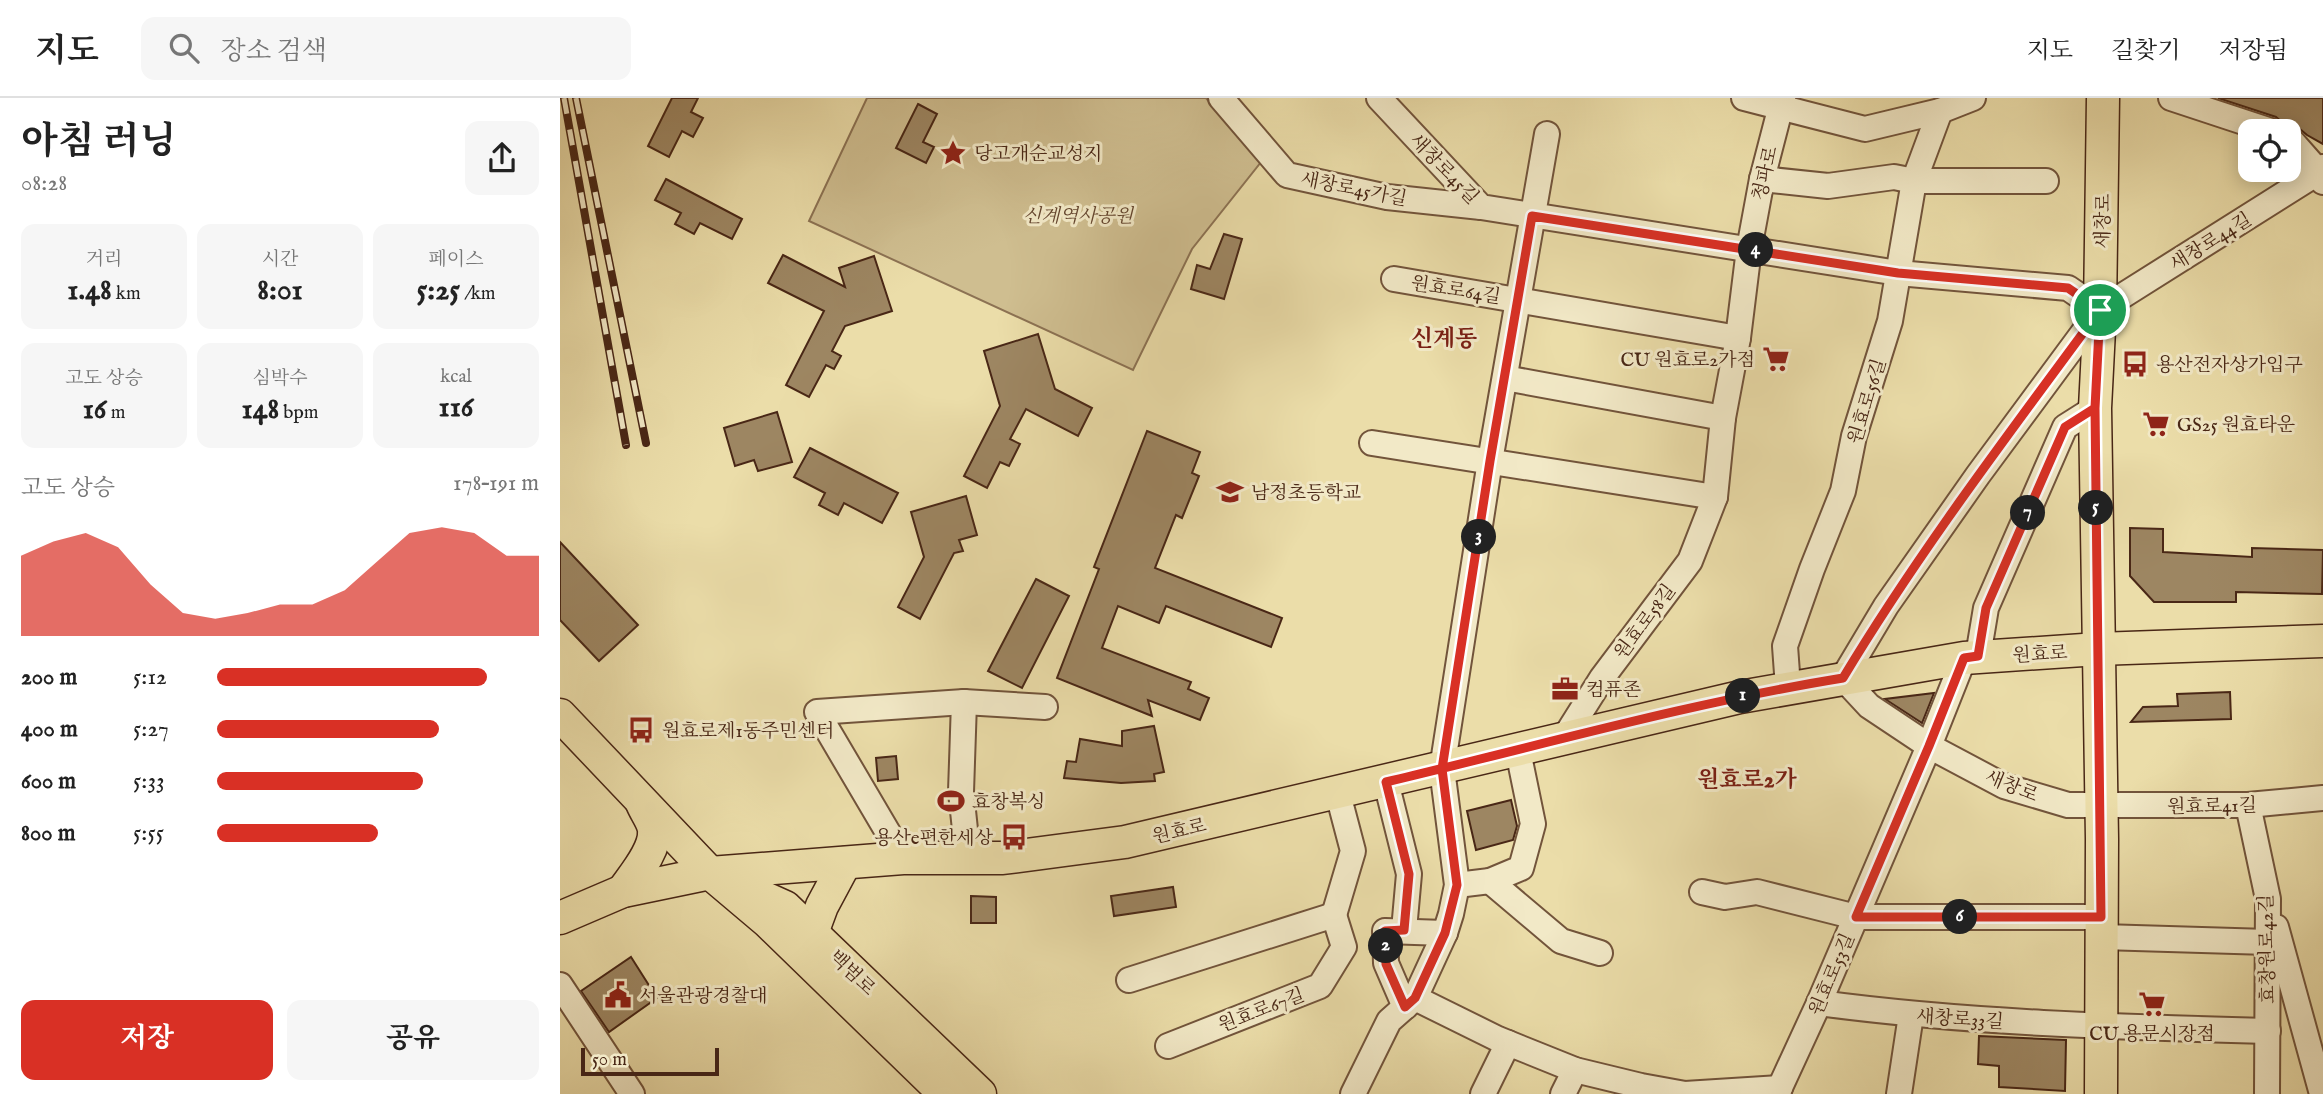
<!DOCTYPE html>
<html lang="ko">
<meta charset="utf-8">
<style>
body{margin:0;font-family:"IM FELL English","Noto Serif KR",serif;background:#f6f6f6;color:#222;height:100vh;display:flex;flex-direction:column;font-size:26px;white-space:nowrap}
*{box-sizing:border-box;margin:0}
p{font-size:23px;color:#767676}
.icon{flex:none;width:38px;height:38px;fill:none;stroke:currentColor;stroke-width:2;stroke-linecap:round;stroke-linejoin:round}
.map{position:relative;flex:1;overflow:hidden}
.sheet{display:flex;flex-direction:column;background:#fff;width:560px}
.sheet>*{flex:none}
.fabs{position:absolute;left:1678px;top:21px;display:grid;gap:14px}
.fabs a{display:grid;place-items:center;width:63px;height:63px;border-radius:14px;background:#fff;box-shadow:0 4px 18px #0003;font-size:35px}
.scale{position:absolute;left:21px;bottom:18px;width:138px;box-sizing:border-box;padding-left:7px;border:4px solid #492716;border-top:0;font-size:19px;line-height:24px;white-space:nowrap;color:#492716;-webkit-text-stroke:5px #f2e9c7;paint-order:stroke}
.pin{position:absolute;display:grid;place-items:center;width:60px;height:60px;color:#fff;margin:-30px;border:4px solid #fff;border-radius:50%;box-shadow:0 2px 7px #0007}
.km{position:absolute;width:35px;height:35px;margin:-18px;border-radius:50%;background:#222;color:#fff;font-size:19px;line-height:35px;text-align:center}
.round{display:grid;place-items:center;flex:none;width:74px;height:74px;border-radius:14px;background:#f6f6f6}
.overview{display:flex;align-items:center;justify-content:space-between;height:119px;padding:0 21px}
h1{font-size:38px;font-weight:700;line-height:52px}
.metrics{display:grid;grid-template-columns:repeat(3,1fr);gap:10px;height:119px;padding:7px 21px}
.metrics div{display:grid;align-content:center;border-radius:14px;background:#f6f6f6;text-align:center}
.metrics b{font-size:30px;font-weight:700}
.metrics small{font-size:19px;font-weight:400}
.metrics p{font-size:19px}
.chart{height:196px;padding:14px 21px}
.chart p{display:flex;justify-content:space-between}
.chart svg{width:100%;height:126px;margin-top:7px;fill:#d93025;opacity:.7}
.button{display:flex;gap:14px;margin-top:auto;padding:14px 21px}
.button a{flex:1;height:80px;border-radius:14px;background:#d93025;color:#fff;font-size:28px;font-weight:700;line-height:80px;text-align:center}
.button a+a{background:#f6f6f6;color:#222}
ul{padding:0 21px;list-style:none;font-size:23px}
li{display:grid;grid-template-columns:112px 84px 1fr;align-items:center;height:52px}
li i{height:18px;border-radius:9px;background:#d93025}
header{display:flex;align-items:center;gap:42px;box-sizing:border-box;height:98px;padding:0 35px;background:#fff;border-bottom:2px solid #e0e0e0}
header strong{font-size:33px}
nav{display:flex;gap:38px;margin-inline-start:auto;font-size:24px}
.search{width:490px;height:63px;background:#f6f6f6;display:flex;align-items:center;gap:18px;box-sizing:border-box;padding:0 24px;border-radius:14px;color:#767676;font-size:26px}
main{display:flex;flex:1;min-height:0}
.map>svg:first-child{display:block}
</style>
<header>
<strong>지도</strong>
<div class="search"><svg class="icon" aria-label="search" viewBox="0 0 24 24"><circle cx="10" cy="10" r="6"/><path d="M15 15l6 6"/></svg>장소 검색</div>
<nav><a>지도</a><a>길찾기</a><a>저장됨</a></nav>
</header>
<main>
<section class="sheet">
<div class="overview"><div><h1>아침 러닝</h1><p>08:28</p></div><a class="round"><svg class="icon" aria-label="share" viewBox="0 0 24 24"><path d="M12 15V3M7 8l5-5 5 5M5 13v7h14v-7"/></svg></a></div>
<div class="metrics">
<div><p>거리</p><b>1.48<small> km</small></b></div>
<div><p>시간</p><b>8:01</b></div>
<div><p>페이스</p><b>5:25<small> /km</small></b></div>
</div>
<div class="metrics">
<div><p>고도 상승</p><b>16<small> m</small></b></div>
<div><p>심박수</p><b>148<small> bpm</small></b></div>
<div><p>kcal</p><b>116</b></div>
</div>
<div class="chart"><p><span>고도 상승</span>178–191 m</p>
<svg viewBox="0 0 160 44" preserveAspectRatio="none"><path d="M0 44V16L10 11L20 8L30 13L40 26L50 36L60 38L70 36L80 33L90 33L100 28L110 18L120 8L130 6L140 8L150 16L160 16V44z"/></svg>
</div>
<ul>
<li><b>200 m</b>5:12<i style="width:84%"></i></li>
<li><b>400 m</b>5:27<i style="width:69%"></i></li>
<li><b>600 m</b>5:33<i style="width:64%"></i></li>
<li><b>800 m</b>5:55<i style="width:50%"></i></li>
</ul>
<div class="button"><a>저장</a><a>공유</a></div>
</section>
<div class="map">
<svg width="1763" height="996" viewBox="0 0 1763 996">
<rect width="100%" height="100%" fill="#ebdda9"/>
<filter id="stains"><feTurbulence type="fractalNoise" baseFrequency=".00286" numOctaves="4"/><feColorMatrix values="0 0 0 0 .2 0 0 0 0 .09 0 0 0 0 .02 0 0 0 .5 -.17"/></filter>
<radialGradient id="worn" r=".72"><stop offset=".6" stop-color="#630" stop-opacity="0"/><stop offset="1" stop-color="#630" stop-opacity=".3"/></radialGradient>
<path fill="#cfbe90" stroke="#8c7253" stroke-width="2" d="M 307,0 L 646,0 L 701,64 L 632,151 L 573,272 L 249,123 Z"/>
<g fill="#9d8662" stroke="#492716" stroke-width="2">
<path d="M 112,0 L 138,0 L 131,14 L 143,20 L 133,39 L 122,33 L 109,59 L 88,48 Z"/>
<path d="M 1658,0 L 1763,0 L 1763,46 L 1747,37 L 1734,26 L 1724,26 L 1716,19 Z"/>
<path d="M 358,6 L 377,16 L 363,44 L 374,49 L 366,65 L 336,50 Z"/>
<path d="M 106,81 L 182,121 L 172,141 L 140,125 L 134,136 L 115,126 L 121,115 L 95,102 Z"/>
<path d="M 664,136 L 682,141 L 664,201 L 631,191 L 637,167 L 650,171 Z"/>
<path d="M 223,157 L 285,189 L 279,170 L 314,158 L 332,213 L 285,228 L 272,253 L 281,258 L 274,271 L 266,267 L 249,299 L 226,287 L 264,213 L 208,185 Z"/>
<path d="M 478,236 L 495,291 L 532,310 L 518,338 L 466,311 L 450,341 L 460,346 L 449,368 L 440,364 L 427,390 L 404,378 L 440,308 L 424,253 Z"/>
<path d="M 217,314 L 232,364 L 198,373 L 194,362 L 175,368 L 164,330 Z"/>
<path d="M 587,333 L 640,354 L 632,375 L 639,378 L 622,420 L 616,417 L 595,470 L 722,520 L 711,549 L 606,508 L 599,525 L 558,508 L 542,550 L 631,584 L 628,591 L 649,600 L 640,622 L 588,602 L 592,618 L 497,580 L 539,471 L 534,469 Z"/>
<path d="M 250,350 L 338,395 L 322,425 L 284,405 L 278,417 L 259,407 L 265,395 L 234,379 Z"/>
<path d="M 406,398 L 417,437 L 399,442 L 403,453 L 394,455 L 360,521 L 338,509 L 364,459 L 351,414 Z"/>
<path d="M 1570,430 L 1603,431 L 1603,454 L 1692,459 L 1692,450 L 1763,452 L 1762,496 L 1676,494 L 1676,504 L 1594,504 L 1570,478 Z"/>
<path d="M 0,444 L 78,527 L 39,563 L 0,522 Z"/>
<path d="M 476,481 L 509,498 L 462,590 L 428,573 Z"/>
<path d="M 1670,594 L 1671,621 L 1571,624 L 1583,609 L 1618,608 L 1617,596 Z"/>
<path d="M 1374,595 L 1362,625 L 1325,601 Z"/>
<path d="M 594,628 L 604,674 L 594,676 L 595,683 L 561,685 L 504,680 L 507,663 L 516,664 L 520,641 L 562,648 L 562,633 Z"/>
<path d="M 336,658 L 338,681 L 318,683 L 316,660 Z"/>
<path d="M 951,702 L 957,728 L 953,742 L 916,752 L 907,713 Z"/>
<path d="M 613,789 L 616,809 L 554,818 L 551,798 Z"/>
<path d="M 411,798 L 436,799 L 436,825 L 411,825 Z"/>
<path d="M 71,859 L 97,900 L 49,934 L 21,893 Z"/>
<path d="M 1419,938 L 1506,942 L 1505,993 L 1439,989 L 1439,968 L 1418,966 Z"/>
</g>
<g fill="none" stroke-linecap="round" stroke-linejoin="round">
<g stroke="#72543b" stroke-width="28">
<g id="minor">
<path d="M 661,0 L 727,77 L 827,99 L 921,109"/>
<path d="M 819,0 L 921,109 L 1338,175 L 1508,190 L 1540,212"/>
<path d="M 1184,0 L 1305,31 L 1380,13 L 1413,0"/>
<path d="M 1611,0 L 1711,33"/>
<path d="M 1729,40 L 1759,74 L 1763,84"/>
<path d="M 1763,69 L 1759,74 L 1540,212 L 1418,377 L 1326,508 L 1283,580 L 1309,608 L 1369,648 L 1444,688 L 1508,707 L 1688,707 L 1763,700"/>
<path d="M 1202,81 L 1268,88 L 1334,79 L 1354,83 L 1486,83"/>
<path d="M 834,181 L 1178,240"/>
<path d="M 945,280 L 1163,320"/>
<path d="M 812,345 L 1155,399"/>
<path d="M 1418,558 L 1426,510 L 1505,329 L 1535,310"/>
<path d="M 1228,589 L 1225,548 L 1252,471 L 1283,393 L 1294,338 L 1330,223 L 1354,83 L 1380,13"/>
<path d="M 404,604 L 401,694 L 408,760"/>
<path d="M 1003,642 L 1042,580 L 1130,463 L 1155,399 L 1163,320 L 1178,240 L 1189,151 L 1202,81 L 1223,0"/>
<path d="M 826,684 L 849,776 L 844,832"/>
<path d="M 1688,707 L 1708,801 L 1707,996"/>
<path d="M 343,760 L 257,614 L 404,604 L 485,609"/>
<path d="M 930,783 L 1001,843 L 1040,855"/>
<path d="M 897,787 L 930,783 L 961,770 L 973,726 L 958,653"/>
<path d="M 1142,794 L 1165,799 L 1197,794 L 1296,819 L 1541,819"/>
<path d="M 774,817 L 793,753 L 778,696"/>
<path d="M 1716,829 L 1762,996"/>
<path d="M 1542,839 L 1708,844"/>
<path d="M 569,882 L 774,817 L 784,849 L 760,888 L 608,948"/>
<path d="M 0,887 L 72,996"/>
<path d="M 855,900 L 938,941 L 1015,972 L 1081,988 L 1125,996 L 1220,990"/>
<path d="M 1259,905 C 1408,925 1558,929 1708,933"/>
<path d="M 845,909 L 826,865 L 825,833 L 885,835"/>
<path d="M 793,996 L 829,923 L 855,900 L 885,835 L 891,816 L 897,787 L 882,671 L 930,363 L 987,36"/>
<path d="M 923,996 L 948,945"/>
<path d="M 1003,996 L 1015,972"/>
<path d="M 1217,996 L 1259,905 L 1369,648 L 1404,560"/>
<path d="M 1339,996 L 1351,917"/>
</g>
</g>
<g stroke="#492716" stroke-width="35">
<g id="major">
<path d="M 0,617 L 150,775 L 208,824 L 385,996"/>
<path d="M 187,792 L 225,809 L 420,996"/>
<path d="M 63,793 C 74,777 96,752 94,732 C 93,723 85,713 82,705"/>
<path d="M 0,820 L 63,793 L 150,775 L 343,760 L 443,760 L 565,744 L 1180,599 L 1404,560 L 1538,551 L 1763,543"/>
<path d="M 252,835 L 262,808 L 285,765"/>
<path d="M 1541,996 L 1542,741 L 1535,310 L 1540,212 L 1543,0"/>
</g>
</g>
<use href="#minor" stroke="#f2e9c7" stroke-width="24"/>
<use href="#major" stroke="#ebdda9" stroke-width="32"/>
<g stroke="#492716" stroke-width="8">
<g id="rail">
<path d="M 4,0 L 66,347"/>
<path d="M 16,0 L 86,345"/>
</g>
</g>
<use href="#rail" stroke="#f2e9c7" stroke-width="5" stroke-dasharray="16" stroke-linecap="butt"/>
</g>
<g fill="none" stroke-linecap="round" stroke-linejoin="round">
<g stroke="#fff" stroke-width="14">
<path id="route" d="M 1540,212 C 1451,333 1360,452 1283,580 C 1129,605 978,648 826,684 L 849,776 L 844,832 L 825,833 L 826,866 L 845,909 L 855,900 L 885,835 L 897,787 L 882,671 L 930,363 L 972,118 L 1338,175 L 1508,190 L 1540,212 L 1535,310 L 1541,819 L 1296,819 L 1369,648 L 1404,560 L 1418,558 L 1426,510 L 1505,329 L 1535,310 L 1540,212"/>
</g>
<use href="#route" stroke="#d93025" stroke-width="9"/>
</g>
<defs>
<g id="sight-bare" transform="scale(2.1)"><path d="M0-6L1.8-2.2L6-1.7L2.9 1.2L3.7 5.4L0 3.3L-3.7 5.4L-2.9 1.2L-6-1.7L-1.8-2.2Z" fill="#8f2418" stroke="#f2e9c7" stroke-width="2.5" paint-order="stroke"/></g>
<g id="supermarket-bare" transform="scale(2.1)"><path d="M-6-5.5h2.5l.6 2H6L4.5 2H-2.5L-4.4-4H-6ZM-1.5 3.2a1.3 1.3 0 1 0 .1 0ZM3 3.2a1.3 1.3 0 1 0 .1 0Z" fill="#8f2418" stroke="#f2e9c7" stroke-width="2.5" paint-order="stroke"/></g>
<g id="bus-bare" transform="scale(2.1)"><path d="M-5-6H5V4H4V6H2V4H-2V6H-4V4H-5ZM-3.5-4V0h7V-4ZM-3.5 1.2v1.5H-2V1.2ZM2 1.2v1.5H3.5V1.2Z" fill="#8f2418" stroke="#f2e9c7" stroke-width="2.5" paint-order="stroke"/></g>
<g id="school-bare" transform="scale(2.1)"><path d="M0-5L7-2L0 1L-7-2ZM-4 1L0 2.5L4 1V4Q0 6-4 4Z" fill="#8f2418" stroke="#f2e9c7" stroke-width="2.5" paint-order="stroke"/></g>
<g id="office-bare" transform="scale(2.1)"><path d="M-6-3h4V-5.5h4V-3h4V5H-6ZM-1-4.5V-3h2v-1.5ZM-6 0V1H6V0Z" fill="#8f2418" stroke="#f2e9c7" stroke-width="2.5" paint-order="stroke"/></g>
<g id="stadium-bare" transform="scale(2.1)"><path d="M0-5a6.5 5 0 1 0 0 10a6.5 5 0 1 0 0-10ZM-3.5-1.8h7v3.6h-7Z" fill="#8f2418" stroke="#f2e9c7" stroke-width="2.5" paint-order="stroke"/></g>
<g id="civic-bare" transform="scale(2.1)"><path d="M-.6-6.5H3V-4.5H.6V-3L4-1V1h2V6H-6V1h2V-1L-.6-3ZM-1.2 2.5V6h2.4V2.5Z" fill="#8f2418" stroke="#f2e9c7" stroke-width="2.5" paint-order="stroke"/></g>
</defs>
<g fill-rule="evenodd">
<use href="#sight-bare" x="393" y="55"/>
<use href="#supermarket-bare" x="1216" y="261"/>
<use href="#bus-bare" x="1575" y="266"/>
<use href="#supermarket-bare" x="1596" y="326"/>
<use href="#school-bare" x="670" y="394"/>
<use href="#office-bare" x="1005" y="591"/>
<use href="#bus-bare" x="81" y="632"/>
<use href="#stadium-bare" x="391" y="703"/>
<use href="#bus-bare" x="454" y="739"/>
<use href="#civic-bare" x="58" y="897"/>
<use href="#supermarket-bare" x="1592" y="906"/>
</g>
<g text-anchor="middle" stroke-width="6" stroke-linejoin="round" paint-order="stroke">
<g font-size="19" fill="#492716" stroke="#f2e9c7" text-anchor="start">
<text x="414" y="62">당고개순교성지</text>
<text x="1195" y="268" text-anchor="end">CU 원효로2가점</text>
<text x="1596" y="273">용산전자상가입구</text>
<text x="1617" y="333">GS25 원효타운</text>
<text x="691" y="401">남정초등학교</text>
<text x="1026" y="598">컴퓨존</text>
<text x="102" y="639">원효로제1동주민센터</text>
<text x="412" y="710">효창복싱</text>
<text x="433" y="746" text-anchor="end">용산e편한세상</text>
<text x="79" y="904">서울관광경찰대</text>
<text x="1592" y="942" text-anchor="middle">CU 용문시장점</text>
</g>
<g font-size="19" fill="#492716" stroke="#f2e9c7">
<text transform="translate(885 70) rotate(46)" y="7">새창로45길</text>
<text transform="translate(1204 75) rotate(-77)" y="7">청파로</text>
<text transform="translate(794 90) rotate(11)" y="7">새창로45가길</text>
<text transform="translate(1542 123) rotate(-89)" y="7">새창로</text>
<text transform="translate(1650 143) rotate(-32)" y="7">새창로44길</text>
<text transform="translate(896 191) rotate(9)" y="7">원효로64길</text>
<text transform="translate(1306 303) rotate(-73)" y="7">원효로56길</text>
<text transform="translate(1084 523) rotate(-53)" y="7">원효로58길</text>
<text transform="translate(1480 555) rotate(-3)" y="7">원효로</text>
<text transform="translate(1452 687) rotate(22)" y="7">새창로</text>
<text transform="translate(1652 707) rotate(-1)" y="7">원효로41길</text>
<text transform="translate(619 732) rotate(-13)" y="7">원효로</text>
<text transform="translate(1706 851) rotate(-91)" y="7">효창원로42길</text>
<text transform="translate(293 874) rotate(44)" y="7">백범로</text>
<text transform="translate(1271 876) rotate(-67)" y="7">원효로53길</text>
<text transform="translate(701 911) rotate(-21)" y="7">원효로67길</text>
<text transform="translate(1400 920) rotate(4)" y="7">새창로33길</text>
</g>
<g font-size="19" font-style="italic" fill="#64452e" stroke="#f2e9c7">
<text x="518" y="124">신계역사공원</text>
</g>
<g font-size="23" font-weight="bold" fill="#7a1f14" stroke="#f2e9c7">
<text x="884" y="248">신계동</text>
<text x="1187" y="689">원효로2가</text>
</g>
</g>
<rect width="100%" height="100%" filter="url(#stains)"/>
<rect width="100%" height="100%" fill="url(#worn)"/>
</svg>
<div class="fabs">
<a><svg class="icon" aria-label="locate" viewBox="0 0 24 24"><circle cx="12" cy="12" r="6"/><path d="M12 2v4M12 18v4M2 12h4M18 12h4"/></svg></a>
</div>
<div class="scale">50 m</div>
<div class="pin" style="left:1540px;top:212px;background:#1e9e55"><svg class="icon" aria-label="arrive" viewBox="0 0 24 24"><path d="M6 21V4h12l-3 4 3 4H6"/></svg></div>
<b class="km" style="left:1183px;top:598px">1</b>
<b class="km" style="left:826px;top:848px">2</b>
<b class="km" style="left:919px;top:439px">3</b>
<b class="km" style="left:1196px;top:152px">4</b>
<b class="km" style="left:1536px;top:410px">5</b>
<b class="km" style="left:1400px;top:819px">6</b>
<b class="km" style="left:1468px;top:415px">7</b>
</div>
</main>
